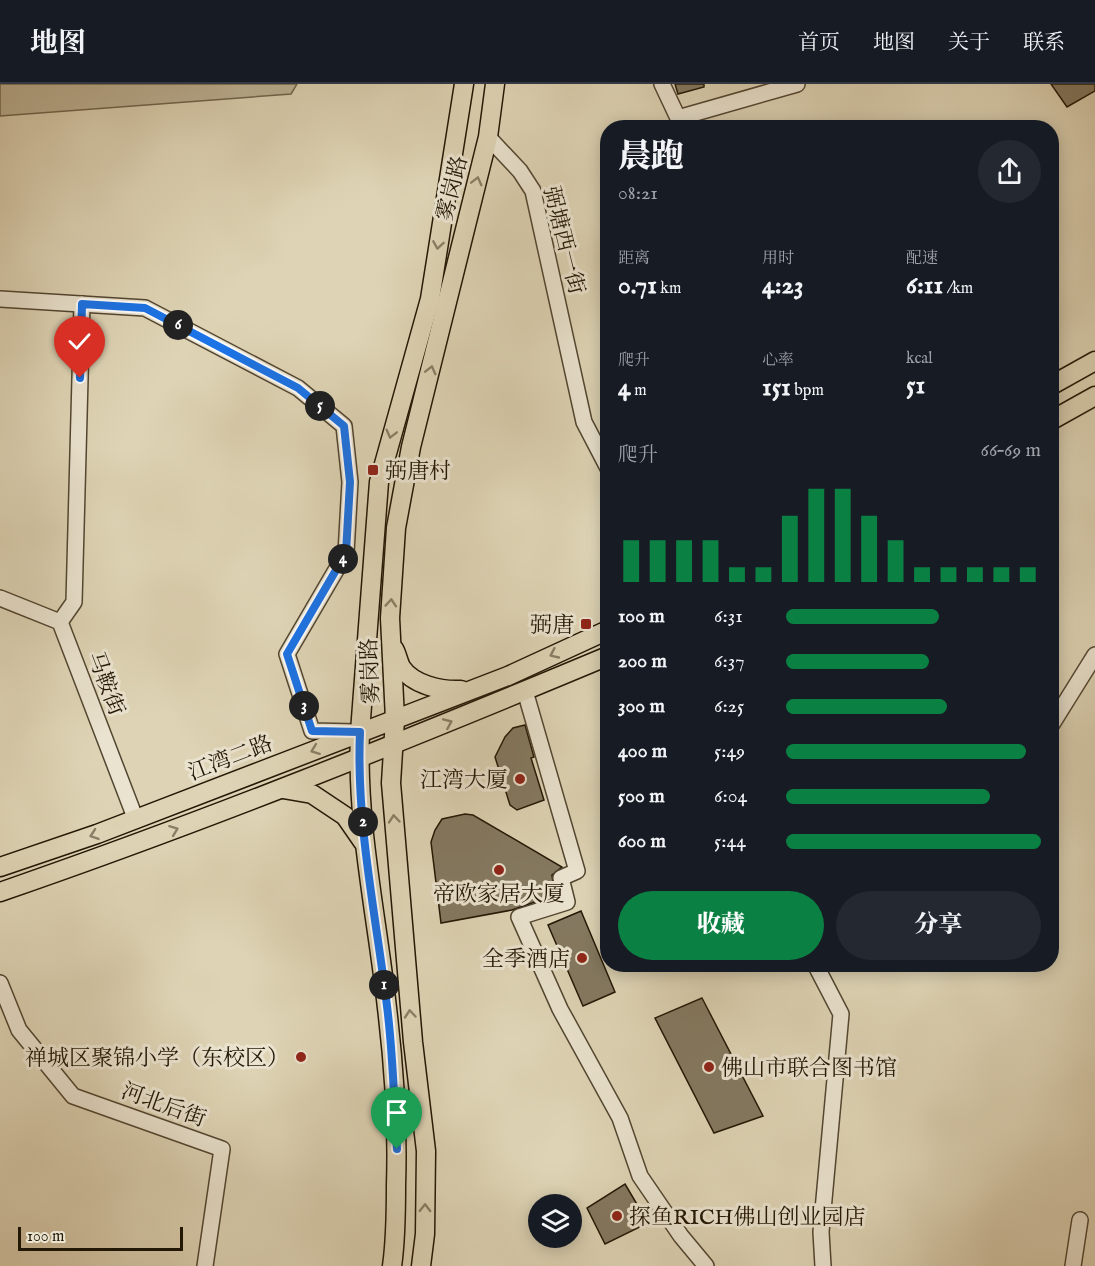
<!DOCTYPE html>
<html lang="zh">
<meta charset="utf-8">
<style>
body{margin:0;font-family:"IM FELL English","Noto Serif SC",serif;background:#242831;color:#f1f3f6;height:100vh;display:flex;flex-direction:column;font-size:22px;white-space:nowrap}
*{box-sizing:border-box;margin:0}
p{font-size:20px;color:#9ea1a6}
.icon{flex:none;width:33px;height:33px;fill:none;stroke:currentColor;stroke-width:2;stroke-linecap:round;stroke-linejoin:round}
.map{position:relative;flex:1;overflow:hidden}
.panel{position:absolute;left:600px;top:36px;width:459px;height:852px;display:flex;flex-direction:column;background:#171b24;border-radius:24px;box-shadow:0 3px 15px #0003}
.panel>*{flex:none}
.buttons{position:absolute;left:528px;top:1110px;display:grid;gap:12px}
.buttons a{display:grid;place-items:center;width:54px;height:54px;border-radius:50%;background:#171b24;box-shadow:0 3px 15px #0003;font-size:30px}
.scale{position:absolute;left:18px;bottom:15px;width:165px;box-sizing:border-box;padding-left:6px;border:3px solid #231705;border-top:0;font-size:16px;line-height:21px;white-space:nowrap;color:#231705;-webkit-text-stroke:4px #eae3cf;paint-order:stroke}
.pin{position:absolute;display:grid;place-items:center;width:51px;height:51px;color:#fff;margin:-62px -26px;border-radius:50% 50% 50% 0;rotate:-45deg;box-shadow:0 0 6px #0007}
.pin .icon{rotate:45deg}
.km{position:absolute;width:30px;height:30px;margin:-15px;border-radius:50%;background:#222;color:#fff;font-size:16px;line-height:30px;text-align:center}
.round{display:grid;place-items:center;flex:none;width:63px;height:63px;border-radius:32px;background:#242831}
.summary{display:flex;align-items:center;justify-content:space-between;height:102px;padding:0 18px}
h1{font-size:33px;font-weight:800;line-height:45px}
.stats{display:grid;grid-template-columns:repeat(3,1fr);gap:9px;height:102px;padding:6px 18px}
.stats div{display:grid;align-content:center}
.stats b{font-size:26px;font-weight:800}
.stats small{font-size:16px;font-weight:400}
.stats p{font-size:16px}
.chart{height:168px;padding:12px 18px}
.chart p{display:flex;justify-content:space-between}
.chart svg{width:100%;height:108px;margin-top:6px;stroke:#0b8043;stroke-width:6}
.button{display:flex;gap:12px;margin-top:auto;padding:12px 18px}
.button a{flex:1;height:69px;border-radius:36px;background:#0b8043;color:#fff;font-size:24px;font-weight:800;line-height:69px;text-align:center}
.button a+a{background:#242831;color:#f1f3f6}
ul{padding:0 18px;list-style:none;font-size:20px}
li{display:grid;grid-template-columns:96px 72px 1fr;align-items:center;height:45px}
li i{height:15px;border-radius:8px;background:#0b8043}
header{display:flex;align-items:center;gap:36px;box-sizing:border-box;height:84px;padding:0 30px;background:#171b24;border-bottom:2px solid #363941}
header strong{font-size:28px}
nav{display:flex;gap:33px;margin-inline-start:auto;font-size:21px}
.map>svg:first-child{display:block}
</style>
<header>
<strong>地图</strong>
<nav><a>首页</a><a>地图</a><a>关于</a><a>联系</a></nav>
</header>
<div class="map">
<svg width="1095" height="1182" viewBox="0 0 1095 1182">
<rect width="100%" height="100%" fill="#ded4b5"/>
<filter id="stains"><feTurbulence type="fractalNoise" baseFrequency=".00333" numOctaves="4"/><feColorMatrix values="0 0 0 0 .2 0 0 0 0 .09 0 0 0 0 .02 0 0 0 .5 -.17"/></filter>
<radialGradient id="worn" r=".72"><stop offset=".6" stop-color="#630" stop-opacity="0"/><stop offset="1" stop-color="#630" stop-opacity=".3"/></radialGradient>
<path fill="#beb497" stroke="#70664e" stroke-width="1.5" d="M 0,0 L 297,0 L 291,10 L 0,32 Z"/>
<g fill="#847961" stroke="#231705" stroke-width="1.5">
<path d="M 675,0 L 704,0 L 704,3 L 678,10 Z"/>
<path d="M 1051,0 L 1095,0 L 1095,7 L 1067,23 Z"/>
<path d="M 525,641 L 534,673 L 531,674 L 544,716 L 517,726 L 510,721 L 495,673 L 505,653 L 513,644 Z"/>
<path d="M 465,730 L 473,731 L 562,783 L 552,791 L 555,811 L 512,826 L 441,839 L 431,758 L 435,746 L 442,735 Z"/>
<path d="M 581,827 L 615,908 L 583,922 L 548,841 Z"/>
<path d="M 702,914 L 763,1032 L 714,1049 L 655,934 Z"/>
<path d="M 625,1100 L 648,1139 L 605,1160 L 587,1124 Z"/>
</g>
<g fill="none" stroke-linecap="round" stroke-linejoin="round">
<g stroke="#524631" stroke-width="18">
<g id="minor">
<path d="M 662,0 L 678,34 L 797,0"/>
<path d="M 488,53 L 520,87 L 533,107 L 584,338 L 608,384"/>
<path d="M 0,215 L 145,224 L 298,304 L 344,342 L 350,398 L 346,469 L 287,570 L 312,647 L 356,648"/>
<path d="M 0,514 L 60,538 L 136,736"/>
<path d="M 60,538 L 74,518 L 82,220"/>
<path d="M 525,607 L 577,787 L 561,794 L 567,818 L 519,833 L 560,925 L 620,1034 L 640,1092 L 681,1152 L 706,1182"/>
<path d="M 1052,640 L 1095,571"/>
<path d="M 815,880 L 841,930 L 821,1148 L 823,1182"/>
<path d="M 0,899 L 19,946 L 73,1012 L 222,1065 L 205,1182"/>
<path d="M 1073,1182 L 1080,1136"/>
</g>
</g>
<g stroke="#231705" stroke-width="21">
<g id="major">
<path d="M 1052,301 L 1095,277"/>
<path d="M 1052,336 L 1095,312"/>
<path d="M 394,565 C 397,570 398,577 401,583 C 413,601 441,607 461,606"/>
<path d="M 283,705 L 312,710 L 345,732 L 363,758"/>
<path d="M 0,783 L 97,750 L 508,592 L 608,546"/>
<path d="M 0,808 C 206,737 407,656 608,572"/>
<path d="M 392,1182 C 396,1155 396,1128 396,1101 C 398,1042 394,982 387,924 C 377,832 356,741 360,648 L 379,398 L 430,215 L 464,0"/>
<path d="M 421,1182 L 425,1150 L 426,1067 L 413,958 L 391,699 L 395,635 L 390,534 L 396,444 L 411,363 L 488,53 L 495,0"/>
</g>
</g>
<use href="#minor" stroke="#eae3cf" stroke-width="15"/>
<use href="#major" stroke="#ded4b5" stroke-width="18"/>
</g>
<defs><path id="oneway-chevron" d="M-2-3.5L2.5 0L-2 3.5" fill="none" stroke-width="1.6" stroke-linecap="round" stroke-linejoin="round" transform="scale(1.5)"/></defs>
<g stroke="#8a7f66">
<use href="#oneway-chevron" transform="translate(477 97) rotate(-76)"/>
<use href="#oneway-chevron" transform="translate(438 161) rotate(99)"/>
<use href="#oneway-chevron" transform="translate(431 286) rotate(-76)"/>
<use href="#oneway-chevron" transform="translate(391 350) rotate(104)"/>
<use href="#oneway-chevron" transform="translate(391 519) rotate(-86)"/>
<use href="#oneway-chevron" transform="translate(554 570) rotate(155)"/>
<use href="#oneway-chevron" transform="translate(448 639) rotate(-23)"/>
<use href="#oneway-chevron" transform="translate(315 666) rotate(159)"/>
<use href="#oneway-chevron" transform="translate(394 735) rotate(-95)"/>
<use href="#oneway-chevron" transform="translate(174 746) rotate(-21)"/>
<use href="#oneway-chevron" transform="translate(94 751) rotate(161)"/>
<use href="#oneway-chevron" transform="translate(410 930) rotate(-95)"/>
<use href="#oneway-chevron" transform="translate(425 1124) rotate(-89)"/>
</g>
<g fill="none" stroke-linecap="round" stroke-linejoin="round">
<g stroke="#fff" stroke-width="12">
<path id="route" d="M 80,294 L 82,220 L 145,224 L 298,304 L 344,342 L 350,398 L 346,469 L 287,570 L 312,647 L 360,648 C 356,741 376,831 387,922 C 393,969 394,1017 397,1065"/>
</g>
<use href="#route" stroke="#1a73e8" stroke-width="8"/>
</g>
<g fill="#8f2418" stroke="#eae3cf" stroke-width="2">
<rect x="367" y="380" width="12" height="12" rx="3"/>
<rect x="580" y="534" width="12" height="12" rx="3"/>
<circle cx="520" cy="695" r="6"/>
<circle cx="499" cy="786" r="6"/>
<circle cx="582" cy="874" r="6"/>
<circle cx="301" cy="973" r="6"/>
<circle cx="709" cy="983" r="6"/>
<circle cx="617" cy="1132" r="6"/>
</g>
<g text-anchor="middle" stroke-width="6" stroke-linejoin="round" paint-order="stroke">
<g font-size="22" fill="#231705" stroke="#eae3cf">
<text transform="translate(451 104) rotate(-76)" y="8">雾岗路</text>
<text transform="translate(565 156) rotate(76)" y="8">弼塘西一街</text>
<text transform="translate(369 587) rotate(-92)" y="8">雾岗路</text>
<text transform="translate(107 599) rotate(69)" y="8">马鞍街</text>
<text transform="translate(230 673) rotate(-21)" y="8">江湾二路</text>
<text transform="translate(164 1020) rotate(20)" y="8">河北后街</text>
</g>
<g font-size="22" fill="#231705" stroke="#eae3cf" text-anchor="end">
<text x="385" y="394" text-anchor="start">弼唐村</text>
<text x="574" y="548">弼唐</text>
<text x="508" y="703">江湾大厦</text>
<text x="499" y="817" text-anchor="middle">帝欧家居大厦</text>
<text x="570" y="882">全季酒店</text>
<text x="289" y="981">禅城区聚锦小学（东校区）</text>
<text x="721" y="991" text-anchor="start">佛山市联合图书馆</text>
<text x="629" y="1140" text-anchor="start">探鱼RICH佛山创业园店</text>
</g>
</g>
<rect width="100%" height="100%" filter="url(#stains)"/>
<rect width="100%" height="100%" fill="url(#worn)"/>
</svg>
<div class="buttons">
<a><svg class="icon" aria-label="layers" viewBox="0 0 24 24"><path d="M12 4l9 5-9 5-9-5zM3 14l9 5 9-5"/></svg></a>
</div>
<div class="scale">100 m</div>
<div class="pin" style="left:397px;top:1065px;background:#1e9e55"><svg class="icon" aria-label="arrive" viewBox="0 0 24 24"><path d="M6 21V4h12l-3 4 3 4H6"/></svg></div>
<div class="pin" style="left:80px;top:294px;background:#d93025"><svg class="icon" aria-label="check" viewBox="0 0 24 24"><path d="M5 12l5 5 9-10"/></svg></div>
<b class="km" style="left:384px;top:901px">1</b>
<b class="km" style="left:363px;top:738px">2</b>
<b class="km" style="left:304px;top:622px">3</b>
<b class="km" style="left:343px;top:475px">4</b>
<b class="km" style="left:320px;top:322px">5</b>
<b class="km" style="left:178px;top:241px">6</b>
<section class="panel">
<div class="summary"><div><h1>晨跑</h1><p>08:21</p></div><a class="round"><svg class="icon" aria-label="share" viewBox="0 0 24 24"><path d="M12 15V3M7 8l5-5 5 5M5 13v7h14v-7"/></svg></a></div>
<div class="stats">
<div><p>距离</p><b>0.71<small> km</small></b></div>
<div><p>用时</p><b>4:23</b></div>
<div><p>配速</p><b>6:11<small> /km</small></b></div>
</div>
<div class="stats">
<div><p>爬升</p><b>4<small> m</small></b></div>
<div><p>心率</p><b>151<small> bpm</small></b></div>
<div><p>kcal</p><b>51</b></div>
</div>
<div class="chart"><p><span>爬升</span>66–69 m</p>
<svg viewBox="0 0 160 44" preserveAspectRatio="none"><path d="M5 44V27M15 44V27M25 44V27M35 44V27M45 44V38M55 44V38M65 44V17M75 44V6M85 44V6M95 44V17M105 44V27M115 44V38M125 44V38M135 44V38M145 44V38M155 44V38"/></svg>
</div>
<ul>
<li><b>100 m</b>6:31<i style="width:60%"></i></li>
<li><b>200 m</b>6:37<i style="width:56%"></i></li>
<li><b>300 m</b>6:25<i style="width:63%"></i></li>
<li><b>400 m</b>5:49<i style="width:94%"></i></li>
<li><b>500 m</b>6:04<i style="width:80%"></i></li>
<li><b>600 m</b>5:44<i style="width:100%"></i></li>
</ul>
<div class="button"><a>收藏</a><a>分享</a></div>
</section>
</div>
